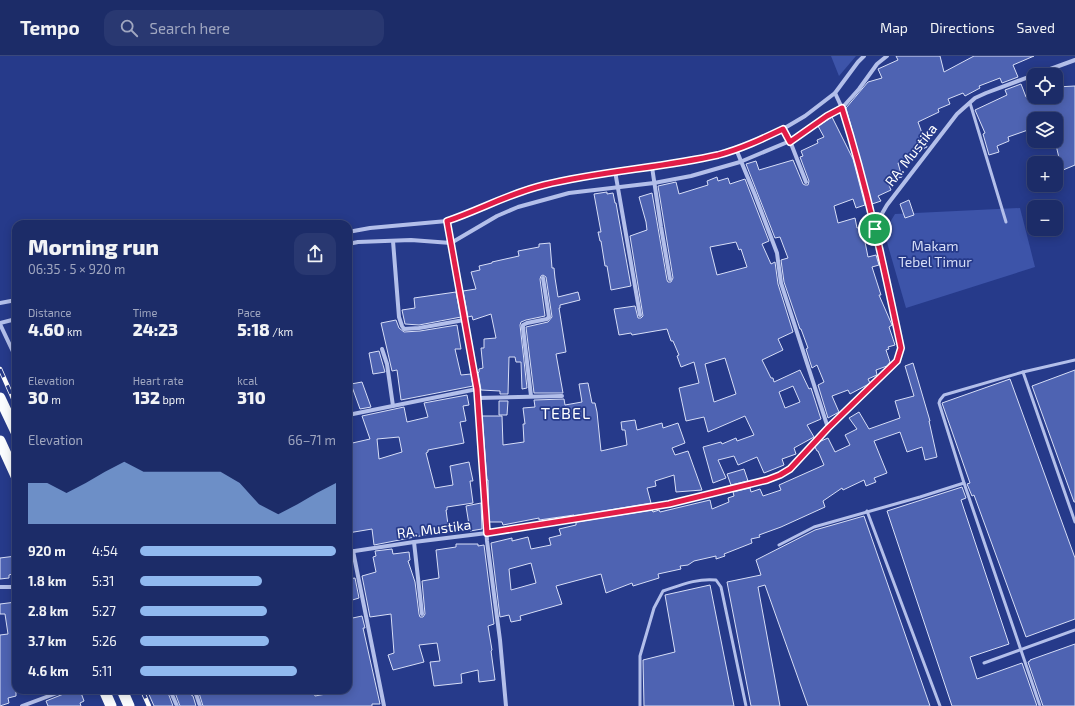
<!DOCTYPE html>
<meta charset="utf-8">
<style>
body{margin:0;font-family:"Exo 2",sans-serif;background:#293871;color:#f1f3f6;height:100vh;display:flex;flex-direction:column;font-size:15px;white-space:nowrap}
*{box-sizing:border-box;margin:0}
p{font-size:13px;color:#a0a7c0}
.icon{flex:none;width:22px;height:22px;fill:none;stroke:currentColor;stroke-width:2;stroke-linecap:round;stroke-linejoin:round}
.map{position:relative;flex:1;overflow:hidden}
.details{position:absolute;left:12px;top:164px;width:340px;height:474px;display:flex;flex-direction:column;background:#1c2c68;border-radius:12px;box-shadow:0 2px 10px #0003,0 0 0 1px #3a487c}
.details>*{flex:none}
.buttons{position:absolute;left:1027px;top:12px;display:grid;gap:8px}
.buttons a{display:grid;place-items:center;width:36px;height:36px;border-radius:8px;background:#1c2c68;box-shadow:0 2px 10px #0003,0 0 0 1px #3a487c;font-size:20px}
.pin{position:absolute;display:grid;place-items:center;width:34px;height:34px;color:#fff;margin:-17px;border:2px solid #fff;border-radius:50%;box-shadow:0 1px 4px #0007}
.round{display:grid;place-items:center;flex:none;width:42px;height:42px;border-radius:12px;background:#293871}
.head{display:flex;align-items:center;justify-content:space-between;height:68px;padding:0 16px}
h1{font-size:22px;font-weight:800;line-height:30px}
.metrics{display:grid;grid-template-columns:repeat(3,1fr);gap:6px;height:68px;padding:4px 16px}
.metrics div{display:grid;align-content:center}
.metrics b{font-size:17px;font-weight:800}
.metrics small{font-size:11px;font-weight:400}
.metrics p{font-size:11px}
.chart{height:112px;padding:8px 16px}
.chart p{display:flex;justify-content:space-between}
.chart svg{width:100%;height:72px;margin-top:4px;fill:#90b9f0;opacity:.7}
ul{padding:0 16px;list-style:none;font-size:13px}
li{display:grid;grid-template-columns:64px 48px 1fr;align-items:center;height:30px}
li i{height:10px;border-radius:5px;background:#90b9f0}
header{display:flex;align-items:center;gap:24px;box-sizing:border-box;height:56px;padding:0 20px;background:#1c2c68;border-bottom:1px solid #3a487c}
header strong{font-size:19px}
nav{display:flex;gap:22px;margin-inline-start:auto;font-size:14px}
.search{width:280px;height:36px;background:#293871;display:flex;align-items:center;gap:10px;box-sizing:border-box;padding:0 14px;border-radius:12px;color:#a0a7c0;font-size:15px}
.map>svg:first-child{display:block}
</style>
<header>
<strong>Tempo</strong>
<div class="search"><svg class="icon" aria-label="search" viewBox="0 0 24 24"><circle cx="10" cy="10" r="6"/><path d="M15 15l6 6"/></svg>Search here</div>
<nav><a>Map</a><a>Directions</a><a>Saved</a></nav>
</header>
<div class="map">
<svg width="1075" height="650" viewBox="0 0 1075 650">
<rect width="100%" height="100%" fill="#263a8a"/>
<g fill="#3d54a9">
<path d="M 831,0 L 856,0 L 839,20 Z"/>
<path d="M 1020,152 L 1035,211 L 906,252 L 884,176 L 895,158 Z"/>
</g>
<g fill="#4e63b2" stroke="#d7def7" fill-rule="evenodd">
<path d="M 896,0 L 940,0 L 944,16 L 974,0 L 1034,0 L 1013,9 L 1018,21 L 1002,27 L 1000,22 L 979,30 L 980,32 L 965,40 L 963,37 L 948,43 L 950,48 L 938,53 L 939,56 L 918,66 L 927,91 L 916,96 L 916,99 L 898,107 L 902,121 L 887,125 L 891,134 L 878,140 L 881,145 L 872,148 L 846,52 L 868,26 L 882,22 L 878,13 L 898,4 Z"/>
<path d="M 1021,28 L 1026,41 L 1056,41 L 1056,31 L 1075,30 L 1075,109 L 1063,114 L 1060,106 L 1055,85 L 1056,85 L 1056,63 L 1034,63 L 1034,88 L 1028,74 L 1008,81 L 1009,85 L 997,90 L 999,96 L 989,99 L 983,78 L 985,77 L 975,54 L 1007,39 L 1005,34 Z"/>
<path d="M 832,61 L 853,103 L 865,149 L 856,152 L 853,143 L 834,150 L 838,167 L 855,162 L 857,172 L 862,171 L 868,201 L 876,199 L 879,209 L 872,211 L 881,239 L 879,239 L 892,269 L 889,271 L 895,289 L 888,291 L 889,293 L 886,294 L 890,306 L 887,310 L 876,314 L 877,319 L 868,323 L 870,327 L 867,329 L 850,338 L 848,334 L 832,340 L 839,356 L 828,362 L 818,329 L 824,326 L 817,309 L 812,312 L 806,293 L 808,292 L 801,273 L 800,273 L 784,226 L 781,204 L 788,202 L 780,181 L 775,182 L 746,108 L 756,105 L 759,114 L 793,104 L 803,128 L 805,129 L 808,129 L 809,125 L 800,101 L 803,100 L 801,95 L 818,87 L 817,84 L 824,81 L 818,70 Z"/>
<path d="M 717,121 L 718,125 L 728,122 L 730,128 L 745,123 L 769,185 L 762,188 L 771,208 L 775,206 L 778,228 L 793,276 L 778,283 L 783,294 L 762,304 L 771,322 L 773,322 L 774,326 L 800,314 L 809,333 L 811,332 L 821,363 L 807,369 L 814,381 L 794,392 L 796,398 L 782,403 L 784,409 L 764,417 L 757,401 L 738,409 L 734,400 L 718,404 L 726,422 L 713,427 L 703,391 L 721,386 L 722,388 L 736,382 L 737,385 L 754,379 L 745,360 L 708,376 L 704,361 L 686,365 L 679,332 L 699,327 L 694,306 L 681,311 L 677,300 L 679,299 L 673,285 L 671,285 L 667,273 L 632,279 L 631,277 L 619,279 L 614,253 L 635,250 L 638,262 L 641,262 L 643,260 L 630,180 L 647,174 L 646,166 L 639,141 L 652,137 L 667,224 L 668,226 L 671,226 L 673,222 L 658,130 L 676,126 L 679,138 L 708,129 L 707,125 ZM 736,186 L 739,194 L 741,193 L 747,211 L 717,219 L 710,191 ZM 725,302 L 736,338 L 714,346 L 705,308 ZM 793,330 L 800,346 L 785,352 L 779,336 Z"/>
<path d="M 607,136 L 607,138 L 613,137 L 615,147 L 616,147 L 631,230 L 611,234 L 607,210 L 605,210 L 601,185 L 600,185 L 598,176 L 601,176 L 594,138 Z"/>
<path d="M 909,144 L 914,159 L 905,162 L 900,148 Z"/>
<path d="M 550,187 L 552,212 L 554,212 L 555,222 L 558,241 L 578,236 L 580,244 L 560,249 L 560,252 L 559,252 L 566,296 L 556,298 L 563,337 L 534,337 L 526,271 L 548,266 L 552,261 L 546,221 L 543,219 L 541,220 L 540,223 L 545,260 L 526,264 L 521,266 L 520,269 L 527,332 L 522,333 L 521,306 L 516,306 L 515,301 L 509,301 L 508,338 L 500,338 L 500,335 L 481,334 L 478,317 L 479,316 L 479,313 L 483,312 L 481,292 L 484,292 L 484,283 L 496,282 L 491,258 L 473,264 L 472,260 L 468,261 L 463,235 L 476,233 L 471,216 L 480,214 L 479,210 L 492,207 L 492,206 L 519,200 L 518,195 L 539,191 L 539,188 Z"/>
<path d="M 456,236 L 461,261 L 419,269 L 405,268 L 402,254 L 415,252 L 414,242 Z"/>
<path d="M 396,264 L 399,272 L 404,276 L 420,275 L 457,269 L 461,293 L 455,293 L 461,319 L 471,318 L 473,330 L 401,344 L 397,314 L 392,315 L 381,267 Z"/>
<path d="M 379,295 L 385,316 L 373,318 L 369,297 Z"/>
<path d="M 913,307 L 930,365 L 929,365 L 937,401 L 925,404 L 922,391 L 907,396 L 900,376 L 874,385 L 887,417 L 874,422 L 876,426 L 866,430 L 864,424 L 843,434 L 842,432 L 823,445 L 825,451 L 781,471 L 759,479 L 760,481 L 751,483 L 752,487 L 724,498 L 725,500 L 716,503 L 716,500 L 694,505 L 688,509 L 680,510 L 681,513 L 658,518 L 659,522 L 633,530 L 632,527 L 606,537 L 601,518 L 556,530 L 562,548 L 520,560 L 521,564 L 511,566 L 509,559 L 500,561 L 491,487 L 512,482 L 512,485 L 528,481 L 531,493 L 551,489 L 549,482 L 561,479 L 559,473 L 576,469 L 576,466 L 652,454 L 653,456 L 659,454 L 660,456 L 710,444 L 712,453 L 729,446 L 728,442 L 734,440 L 733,436 L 750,432 L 751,436 L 760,433 L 763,440 L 781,434 L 779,429 L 824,409 L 818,395 L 817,395 L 815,391 L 821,385 L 828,382 L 835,396 L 850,389 L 845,379 L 857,373 L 849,362 L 859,356 L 869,373 L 900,362 L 895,345 L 914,340 L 905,310 ZM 531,507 L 536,527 L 511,534 L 509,513 Z"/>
<path d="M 1075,314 L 1075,446 L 1074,446 L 1032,330 Z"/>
<path d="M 1010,323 L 1075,502 L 1075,563 L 1026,581 L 974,439 L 972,440 L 967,428 L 970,427 L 942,347 Z"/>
<path d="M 362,326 L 371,351 L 360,353 L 351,328 Z"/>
<path d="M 588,327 L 592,347 L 595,347 L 597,356 L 601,395 L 627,389 L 625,374 L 622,374 L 621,366 L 635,364 L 637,374 L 662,367 L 663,372 L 678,367 L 685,387 L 672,392 L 675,399 L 688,395 L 702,434 L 676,436 L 674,419 L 655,425 L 656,430 L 647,432 L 651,447 L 574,460 L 574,459 L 539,464 L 539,462 L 503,469 L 502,466 L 489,466 L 488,424 L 487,424 L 482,360 L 502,360 L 503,389 L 524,386 L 523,368 L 525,368 L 523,352 L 535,351 L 534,344 L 564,343 L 565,349 L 582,346 L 579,328 Z"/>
<path d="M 467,339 L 469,349 L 463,350 L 466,365 L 460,366 L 464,387 L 428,394 L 428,396 L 426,397 L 435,432 L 453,429 L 450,410 L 469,406 L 473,425 L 470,425 L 473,447 L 447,451 L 447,454 L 446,454 L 449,476 L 430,479 L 430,478 L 374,489 L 372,473 L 348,477 L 348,388 L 370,383 L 362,360 L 404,351 L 407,366 L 428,361 L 424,347 ZM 399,381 L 402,396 L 379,403 L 377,383 Z"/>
<path d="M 499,345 L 508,345 L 507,359 L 499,359 Z"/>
<path d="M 744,413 L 748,425 L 731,429 L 727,418 Z"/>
<path d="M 962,431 L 966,442 L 961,444 L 1009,588 L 970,601 L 977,623 L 1022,607 L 1037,650 L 952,650 L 887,455 Z"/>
<path d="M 481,447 L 482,473 L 470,475 L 466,450 Z"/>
<path d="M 864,460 L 930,650 L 808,650 L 765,529 L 758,531 L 780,650 L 751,650 L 727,526 L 761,519 L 756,504 L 815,474 Z"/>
<path d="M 456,488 L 478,488 L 478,490 L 484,489 L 494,568 L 488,570 L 492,594 L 491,595 L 495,624 L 479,626 L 478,614 L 461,618 L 462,627 L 434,630 L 430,606 L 440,605 L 437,587 L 419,589 L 424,606 L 393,614 L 388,599 L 394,597 L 391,558 L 370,561 L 362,520 L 376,516 L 373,501 L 376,500 L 375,495 L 392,493 L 393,498 L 409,496 L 410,504 L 408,505 L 415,526 L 419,558 L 420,561 L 423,561 L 425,558 L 422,525 L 439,522 L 436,494 L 456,491 Z"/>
<path d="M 16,500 L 16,517 L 9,519 L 9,522 L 0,523 L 0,502 Z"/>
<path d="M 355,522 L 359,542 L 349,545 L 348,523 Z"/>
<path d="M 710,529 L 734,650 L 644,650 L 643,604 L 675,596 L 665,539 Z"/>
<path d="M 16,546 L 16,640 L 8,642 L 9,647 L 0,650 L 0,579 L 8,578 L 5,558 L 0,558 L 0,548 Z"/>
<path d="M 362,560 L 365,572 L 363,572 L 380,648 L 372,648 L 372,650 L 203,650 L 199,637 L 196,634 L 313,634 L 315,640 L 337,636 L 337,634 L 348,634 L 348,563 Z"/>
<path d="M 1075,588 L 1075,650 L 1043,650 L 1028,606 L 1030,605 L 1030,604 Z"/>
<path d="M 68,634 L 80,634 L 84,645 L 80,647 L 81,650 L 48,650 L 46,645 L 66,637 Z"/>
<path d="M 147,634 L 167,634 L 173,650 L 154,650 Z"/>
<path d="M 174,634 L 187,634 L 188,637 L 193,640 L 196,650 L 180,650 Z"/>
</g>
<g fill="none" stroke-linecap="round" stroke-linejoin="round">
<g stroke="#b3bfea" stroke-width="3">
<path d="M 970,47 L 1006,166"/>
<path d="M 1023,316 L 1075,466"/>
<path d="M 867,455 L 940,650"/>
<path d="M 779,489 L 814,471 L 920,441 L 964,427"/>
<path d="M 984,607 L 1075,574"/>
<path d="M 640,650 L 640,600 L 654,552 L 663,535 C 681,529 697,522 716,524 L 721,531 L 746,650"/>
<path d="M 1040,650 L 964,427 L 939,347 L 940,344 L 944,339 L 1023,316 L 1075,304"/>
</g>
<g stroke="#b3bfea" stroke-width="4">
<path d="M 1034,19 L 1075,4"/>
<path d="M 835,37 L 842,52 L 853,88 L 875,172"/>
<path d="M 783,73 L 790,85 L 806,126"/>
<path d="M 736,93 L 755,139 L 777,197 L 781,227 L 828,372"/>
<path d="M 652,111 L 661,171 L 670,223"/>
<path d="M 615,115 L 640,259"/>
<path d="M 447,165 L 477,333 L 487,485 L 500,584 L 506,650"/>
<path d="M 348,176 L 370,172 L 447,165 L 466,159 L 508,141 L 544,129 L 615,115 L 652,111 L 719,98 L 754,87 L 783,73 L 805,60 L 835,37 L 858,6 L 864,0"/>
<path d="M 393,185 L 399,261 L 402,270 L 404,273 L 419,272 L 464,264"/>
<path d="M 348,188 L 358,186 L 411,184 L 451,187 L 497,160 L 518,151 L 569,137 L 654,127 L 691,120 L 740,106 L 790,85 L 827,60 L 842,52 L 859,33 L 877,8 L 887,0"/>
<path d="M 0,247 L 16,244"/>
<path d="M 0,267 L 16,263"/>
<path d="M 0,268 L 16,302"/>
<path d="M 382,293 L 387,308 L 393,350"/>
<path d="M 531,340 L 523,272 L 523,269 L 527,267 L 547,263 L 549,261 L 543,222"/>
<path d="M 477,342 L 562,340"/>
<path d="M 348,359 L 477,333"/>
<path d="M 414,486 L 422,558"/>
<path d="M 353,495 L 384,650"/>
<path d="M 348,496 L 414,486 L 487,477 L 669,448 L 767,424 L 781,419 L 790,413 L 828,372 L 897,305 L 901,292 L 875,173 L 880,161 L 887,149 L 957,58 L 975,42 L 986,37 L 1034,19"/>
<path d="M 0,531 L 16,531"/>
<path d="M 170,634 L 177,650"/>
<path d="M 190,634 L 196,638 L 200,650"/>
<path d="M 22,650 L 65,634"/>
</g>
<g stroke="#fafcfe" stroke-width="11">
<path d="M 0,342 L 16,376"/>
<path d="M 0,385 L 16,420"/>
<path d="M 104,634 L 111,650"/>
<path d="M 122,634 L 129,650"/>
</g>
<g stroke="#fff" stroke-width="4.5">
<g id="rail">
<path d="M 0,313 L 16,349"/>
<path d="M 142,634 L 149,650"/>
</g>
</g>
<use href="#rail" stroke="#263a8a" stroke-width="3" stroke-dasharray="9" stroke-linecap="butt"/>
</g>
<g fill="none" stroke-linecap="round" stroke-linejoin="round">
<g stroke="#fff" stroke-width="8">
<path id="route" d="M 842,52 C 867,131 884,211 901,292 L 897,305 L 828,372 L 790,413 L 780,419 L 767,424 L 669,448 L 487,477 L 477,333 L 447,165 C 480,154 510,137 544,129 C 601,115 661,112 718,99 C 741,93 762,83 783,73 L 790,86 L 827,60 Z"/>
</g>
<use href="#route" stroke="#e11d48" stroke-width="5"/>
</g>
<g text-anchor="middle" stroke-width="3.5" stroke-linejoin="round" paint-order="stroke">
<g font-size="14" fill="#fff" stroke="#263a8a">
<text transform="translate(911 99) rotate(-52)" y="5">RA. Mustika</text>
<text transform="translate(434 473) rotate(-7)" y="5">RA. Mustika</text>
</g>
<g font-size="14" fill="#d7def7" stroke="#263a8a">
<text x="935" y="195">Makam<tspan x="935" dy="16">Tebel Timur</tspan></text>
</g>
<g font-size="16" letter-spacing="1" fill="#fff" stroke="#263a8a">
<text x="566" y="363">TEBEL</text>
</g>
</g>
</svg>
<div class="buttons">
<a><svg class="icon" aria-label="locate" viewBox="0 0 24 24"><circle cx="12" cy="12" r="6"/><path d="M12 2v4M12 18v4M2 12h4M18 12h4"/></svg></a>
<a><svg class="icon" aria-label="layers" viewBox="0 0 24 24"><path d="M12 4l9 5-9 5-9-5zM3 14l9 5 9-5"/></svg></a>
<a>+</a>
<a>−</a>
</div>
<div class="pin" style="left:875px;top:173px;background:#1e9e55"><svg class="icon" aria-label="arrive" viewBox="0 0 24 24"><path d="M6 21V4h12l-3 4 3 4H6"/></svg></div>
<section class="details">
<div class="head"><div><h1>Morning run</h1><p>06:35 · 5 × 920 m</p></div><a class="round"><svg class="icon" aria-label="share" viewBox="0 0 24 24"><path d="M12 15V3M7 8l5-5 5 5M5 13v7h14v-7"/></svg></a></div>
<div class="metrics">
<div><p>Distance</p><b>4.60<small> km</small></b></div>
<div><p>Time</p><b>24:23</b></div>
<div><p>Pace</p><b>5:18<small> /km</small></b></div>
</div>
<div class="metrics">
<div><p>Elevation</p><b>30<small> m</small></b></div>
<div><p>Heart rate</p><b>132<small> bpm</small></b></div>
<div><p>kcal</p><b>310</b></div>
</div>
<div class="chart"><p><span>Elevation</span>66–71 m</p>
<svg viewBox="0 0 160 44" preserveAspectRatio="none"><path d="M0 44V19L10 19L20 25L30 19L40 12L50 6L60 12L70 12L80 12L90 12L100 12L110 19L120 32L130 38L140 32L150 25L160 19V44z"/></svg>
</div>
<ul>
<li><b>920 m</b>4:54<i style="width:100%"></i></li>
<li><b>1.8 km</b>5:31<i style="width:62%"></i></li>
<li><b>2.8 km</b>5:27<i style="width:65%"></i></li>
<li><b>3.7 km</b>5:26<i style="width:66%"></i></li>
<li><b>4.6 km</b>5:11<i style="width:80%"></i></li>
</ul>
</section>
</div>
